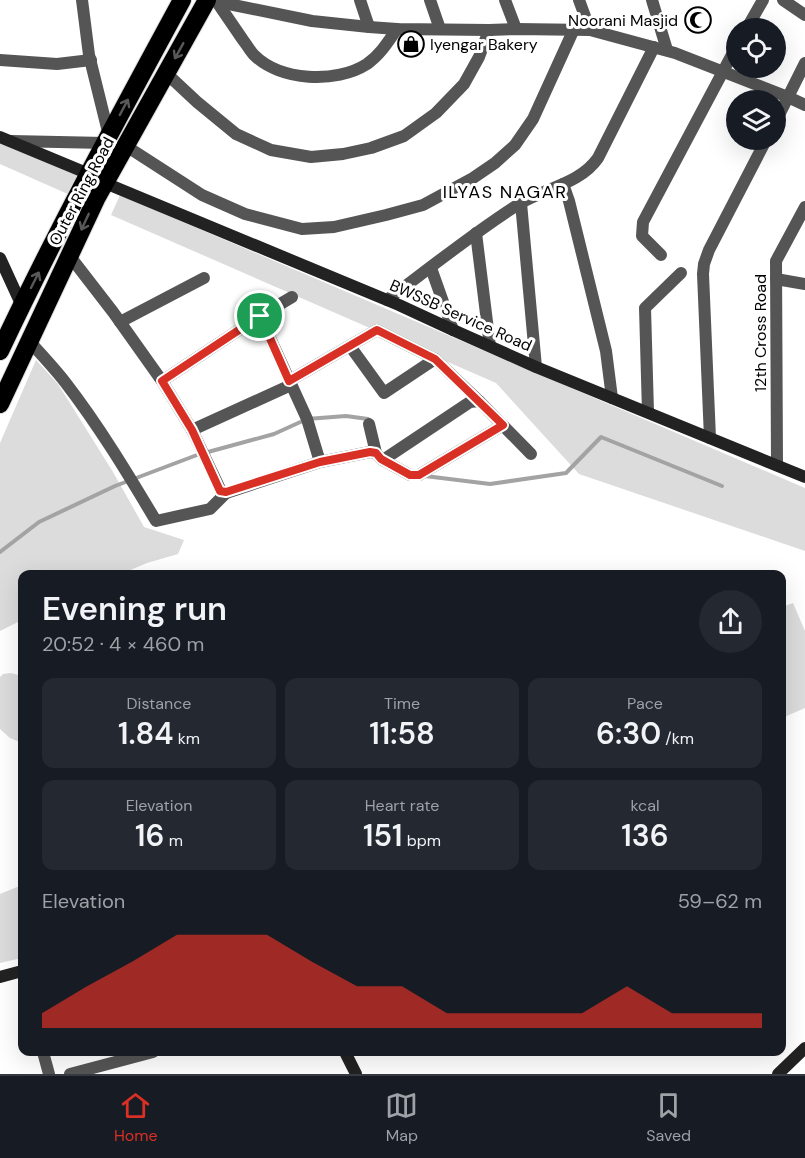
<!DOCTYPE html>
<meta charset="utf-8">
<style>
body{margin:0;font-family:"DM Sans",sans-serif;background:#242831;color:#f1f3f6;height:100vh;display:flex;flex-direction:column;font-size:22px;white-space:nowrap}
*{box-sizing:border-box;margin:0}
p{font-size:20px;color:#9ea1a6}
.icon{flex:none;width:33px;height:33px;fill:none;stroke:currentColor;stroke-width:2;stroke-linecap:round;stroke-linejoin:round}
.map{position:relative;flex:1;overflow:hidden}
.side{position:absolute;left:18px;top:570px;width:768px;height:486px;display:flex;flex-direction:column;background:#171b24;border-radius:12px;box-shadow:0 6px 24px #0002}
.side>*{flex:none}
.fabs{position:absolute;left:726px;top:18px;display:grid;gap:12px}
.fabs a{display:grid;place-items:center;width:60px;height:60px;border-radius:50%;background:#171b24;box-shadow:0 6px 24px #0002;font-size:30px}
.pin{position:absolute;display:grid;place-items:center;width:51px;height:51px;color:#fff;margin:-26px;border:3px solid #fff;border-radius:50%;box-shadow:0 2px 6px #0007}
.round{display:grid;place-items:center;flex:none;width:63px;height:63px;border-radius:32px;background:#242831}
.summary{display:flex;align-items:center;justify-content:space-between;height:102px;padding:0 24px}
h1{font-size:33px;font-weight:600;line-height:45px}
.stats{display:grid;grid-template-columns:repeat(3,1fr);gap:9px;height:102px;padding:6px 24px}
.stats div{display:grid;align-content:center;border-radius:12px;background:#242831;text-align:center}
.stats b{font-size:30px;font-weight:600}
.stats small{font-size:16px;font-weight:400}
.stats p{font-size:16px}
.chart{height:168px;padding:12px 24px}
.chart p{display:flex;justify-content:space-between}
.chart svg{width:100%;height:108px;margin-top:6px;fill:#d93025;opacity:.7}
.tabs{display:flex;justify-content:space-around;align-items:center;height:84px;border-top:2px solid #363941;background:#171b24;font-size:16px;color:#9ea1a6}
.tabs a{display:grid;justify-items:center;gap:3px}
.tabs .selected{color:#d93025}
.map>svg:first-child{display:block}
</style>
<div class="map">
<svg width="805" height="1074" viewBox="0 0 805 1074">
<rect width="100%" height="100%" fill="#fff"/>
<g fill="#dcdcdc">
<path d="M 0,142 L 78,176 L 70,195 L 0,164 Z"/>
<path d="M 120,195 L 805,488 L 805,551 L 579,474 L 496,383 L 111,215 Z"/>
<path d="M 36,360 L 58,384 L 113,472 L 144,527 L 184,540 L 178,554 L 147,563 L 121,574 L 22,574 L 22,620 L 0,631 L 0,443 Z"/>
<path d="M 793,603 L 805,631 L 805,708 L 782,718 L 782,607 Z"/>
<path d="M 11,673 L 22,676 L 22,743 L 10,738 L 0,729 L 0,677 L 3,674 Z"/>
<path d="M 22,885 L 22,958 L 0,963 L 0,894 Z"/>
</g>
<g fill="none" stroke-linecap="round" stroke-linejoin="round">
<g stroke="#a3a3a3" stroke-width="4">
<path d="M 425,476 L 490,484 L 566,473 L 601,437 L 722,486"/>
<path d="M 0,552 L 39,522 L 115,486 L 197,455 L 274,434 L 307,419 L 346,416 L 368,419 L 369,421"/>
</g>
<g stroke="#dbdbdb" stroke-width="20">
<g id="highway">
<path d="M 0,351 C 56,232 119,116 182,0"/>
<path d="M 0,404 L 97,197 L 207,0"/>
</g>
</g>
<g stroke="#555" stroke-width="12">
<path d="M 82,0 L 89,55 L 109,136"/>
<path d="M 209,0 L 312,21 L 369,27 L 397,29 L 489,30 L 516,29 L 590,30 L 675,53 L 788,97 L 805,105"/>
<path d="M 360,0 L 369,27"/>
<path d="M 430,0 L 440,29"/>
<path d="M 505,0 L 516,29"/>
<path d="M 579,0 L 590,30"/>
<path d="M 652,0 L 667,50"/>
<path d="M 783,0 L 805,15"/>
<path d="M 217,2 C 226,15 234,27 243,40 C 247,45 250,51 254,55 C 280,81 336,84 367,64 C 380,55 388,42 397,29"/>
<path d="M 747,28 L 763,0"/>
<path d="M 0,60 L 57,64 L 91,60"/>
<path d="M 167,74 L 197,102 L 236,134 L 271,150 L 311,157 L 343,154 L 371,148 L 404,136 L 436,113 L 464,84 L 479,57 L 489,30"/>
<path d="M 776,121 L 805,63"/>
<path d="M 11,141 L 105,143"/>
<path d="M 126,146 L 202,195 L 245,214 L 302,229 L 334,227 L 386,215 L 423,205 L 473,178 L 495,163 L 515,145 L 533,119 L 574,29"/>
<path d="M 563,184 L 569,201 L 606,351 L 612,398"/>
<path d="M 521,203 L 536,367"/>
<path d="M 476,233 L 490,346"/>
<path d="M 69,255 L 113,312 L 162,381 L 192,430 L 221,491 L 226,493 L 320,462 L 370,452 L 376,453 L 381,459 L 410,475 L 419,475 L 503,425"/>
<path d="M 661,255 L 642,236 L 643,222 L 736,47"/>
<path d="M 431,268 L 453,330"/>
<path d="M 776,279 L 805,284"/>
<path d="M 387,300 C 430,268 473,233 519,204 C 545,188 580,184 598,158 L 654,47"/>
<path d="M 260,316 L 307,419 L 320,462"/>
<path d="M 120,322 L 204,278"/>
<path d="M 29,341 C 41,354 54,368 65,382 C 99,426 128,474 156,521 L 210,509 L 226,493"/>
<path d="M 350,346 L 384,393 L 435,359"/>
<path d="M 162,381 L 260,316 L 292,297"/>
<path d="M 289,381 L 377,330 L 435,359 L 479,401"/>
<path d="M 648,412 L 645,308 L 681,273"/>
<path d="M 369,424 L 376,453"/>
<path d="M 192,430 L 291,385"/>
<path d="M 710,438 L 703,274 L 704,264 L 709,250 L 766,140"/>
<path d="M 383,460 L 470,402 L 479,401 L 531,454"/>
<path d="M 777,465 L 776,261 L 805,207"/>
<path d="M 43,1052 L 49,1074"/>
<path d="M 70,1074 L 153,1052"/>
</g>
<g stroke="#222" stroke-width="12">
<path d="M 0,137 L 89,174"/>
<path d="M 105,183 L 399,305 L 453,330 L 536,367 L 805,477"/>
<path d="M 0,258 L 22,306"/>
<path d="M 0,977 L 22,971"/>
<path d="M 345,1052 L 356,1074"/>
<path d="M 778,1074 L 805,1048"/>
</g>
<use href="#highway" stroke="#000" stroke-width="18"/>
</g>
<defs><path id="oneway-shaft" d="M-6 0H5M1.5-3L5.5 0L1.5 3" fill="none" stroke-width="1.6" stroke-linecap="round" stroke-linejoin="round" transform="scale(1.5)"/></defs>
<g stroke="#595959">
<use href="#oneway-shaft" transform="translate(179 51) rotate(119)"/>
<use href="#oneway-shaft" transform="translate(124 107) rotate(-62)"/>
<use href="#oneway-shaft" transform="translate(85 222) rotate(115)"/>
<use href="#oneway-shaft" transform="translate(35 280) rotate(-63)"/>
</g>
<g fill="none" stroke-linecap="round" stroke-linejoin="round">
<g stroke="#fff" stroke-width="12">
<path id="route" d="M 260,316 L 289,381 L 377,330 L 435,359 L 503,425 L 419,475 L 410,475 L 381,459 L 376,453 L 370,452 L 320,462 L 226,492 L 220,491 L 192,430 L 162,381 Z"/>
</g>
<use href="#route" stroke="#d93025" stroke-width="8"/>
</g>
<defs>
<g id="mosque-ring" transform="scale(1.35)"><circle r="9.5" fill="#fff" stroke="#000" stroke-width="1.5"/><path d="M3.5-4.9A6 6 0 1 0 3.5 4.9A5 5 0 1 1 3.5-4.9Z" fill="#000"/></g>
<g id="shop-ring" transform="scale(1.35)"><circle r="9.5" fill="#fff" stroke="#000" stroke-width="1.5"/><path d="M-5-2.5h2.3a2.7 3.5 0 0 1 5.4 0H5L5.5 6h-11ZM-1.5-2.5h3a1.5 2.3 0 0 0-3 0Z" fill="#000"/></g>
</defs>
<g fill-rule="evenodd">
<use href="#mosque-ring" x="698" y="20"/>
<use href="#shop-ring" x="411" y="44"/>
</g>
<g text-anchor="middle" stroke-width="6" stroke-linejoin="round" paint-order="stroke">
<g font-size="16" fill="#000" stroke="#fff" text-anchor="end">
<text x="678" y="26">Noorani Masjid</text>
<text x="430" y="50" text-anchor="start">Iyengar Bakery</text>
</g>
<g font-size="16" fill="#000" stroke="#fff">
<text transform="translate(81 191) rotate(-62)" y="6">Outer Ring Road</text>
<text transform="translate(461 315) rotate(24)" y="6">BWSSB Service Road</text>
<text transform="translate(760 333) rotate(-90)" y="6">12th Cross Road</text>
</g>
<g font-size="18" letter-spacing="1.5" fill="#000" stroke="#fff">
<text x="505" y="198">ILYAS NAGAR</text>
</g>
</g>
</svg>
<div class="fabs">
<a><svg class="icon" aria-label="locate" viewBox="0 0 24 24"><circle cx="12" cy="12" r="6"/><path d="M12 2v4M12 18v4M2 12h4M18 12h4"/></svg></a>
<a><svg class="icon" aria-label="layers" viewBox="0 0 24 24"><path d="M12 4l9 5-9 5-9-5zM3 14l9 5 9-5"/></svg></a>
</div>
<div class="pin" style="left:260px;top:316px;background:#1e9e55"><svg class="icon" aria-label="arrive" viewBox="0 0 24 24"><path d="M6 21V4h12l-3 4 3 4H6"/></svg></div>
<section class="side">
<div class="summary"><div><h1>Evening run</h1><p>20:52 · 4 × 460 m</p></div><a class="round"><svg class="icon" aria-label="share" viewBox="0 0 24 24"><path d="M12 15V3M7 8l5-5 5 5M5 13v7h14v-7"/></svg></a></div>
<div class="stats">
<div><p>Distance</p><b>1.84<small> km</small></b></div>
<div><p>Time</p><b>11:58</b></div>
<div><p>Pace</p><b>6:30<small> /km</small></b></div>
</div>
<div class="stats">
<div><p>Elevation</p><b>16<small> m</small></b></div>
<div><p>Heart rate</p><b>151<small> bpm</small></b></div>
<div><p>kcal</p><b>136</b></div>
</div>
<div class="chart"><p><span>Elevation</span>59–62 m</p>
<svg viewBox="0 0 160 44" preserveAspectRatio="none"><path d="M0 44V38L10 27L20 17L30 6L40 6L50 6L60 17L70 27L80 27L90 38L100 38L110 38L120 38L130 27L140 38L150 38L160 38V44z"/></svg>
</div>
</section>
</div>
<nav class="tabs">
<a class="selected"><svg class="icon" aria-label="home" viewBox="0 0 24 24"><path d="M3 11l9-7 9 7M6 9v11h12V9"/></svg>Home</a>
<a><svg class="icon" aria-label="map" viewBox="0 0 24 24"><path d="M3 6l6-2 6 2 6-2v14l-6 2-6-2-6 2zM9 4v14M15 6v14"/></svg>Map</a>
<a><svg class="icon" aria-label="saved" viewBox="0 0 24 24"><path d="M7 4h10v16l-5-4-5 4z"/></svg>Saved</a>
</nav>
